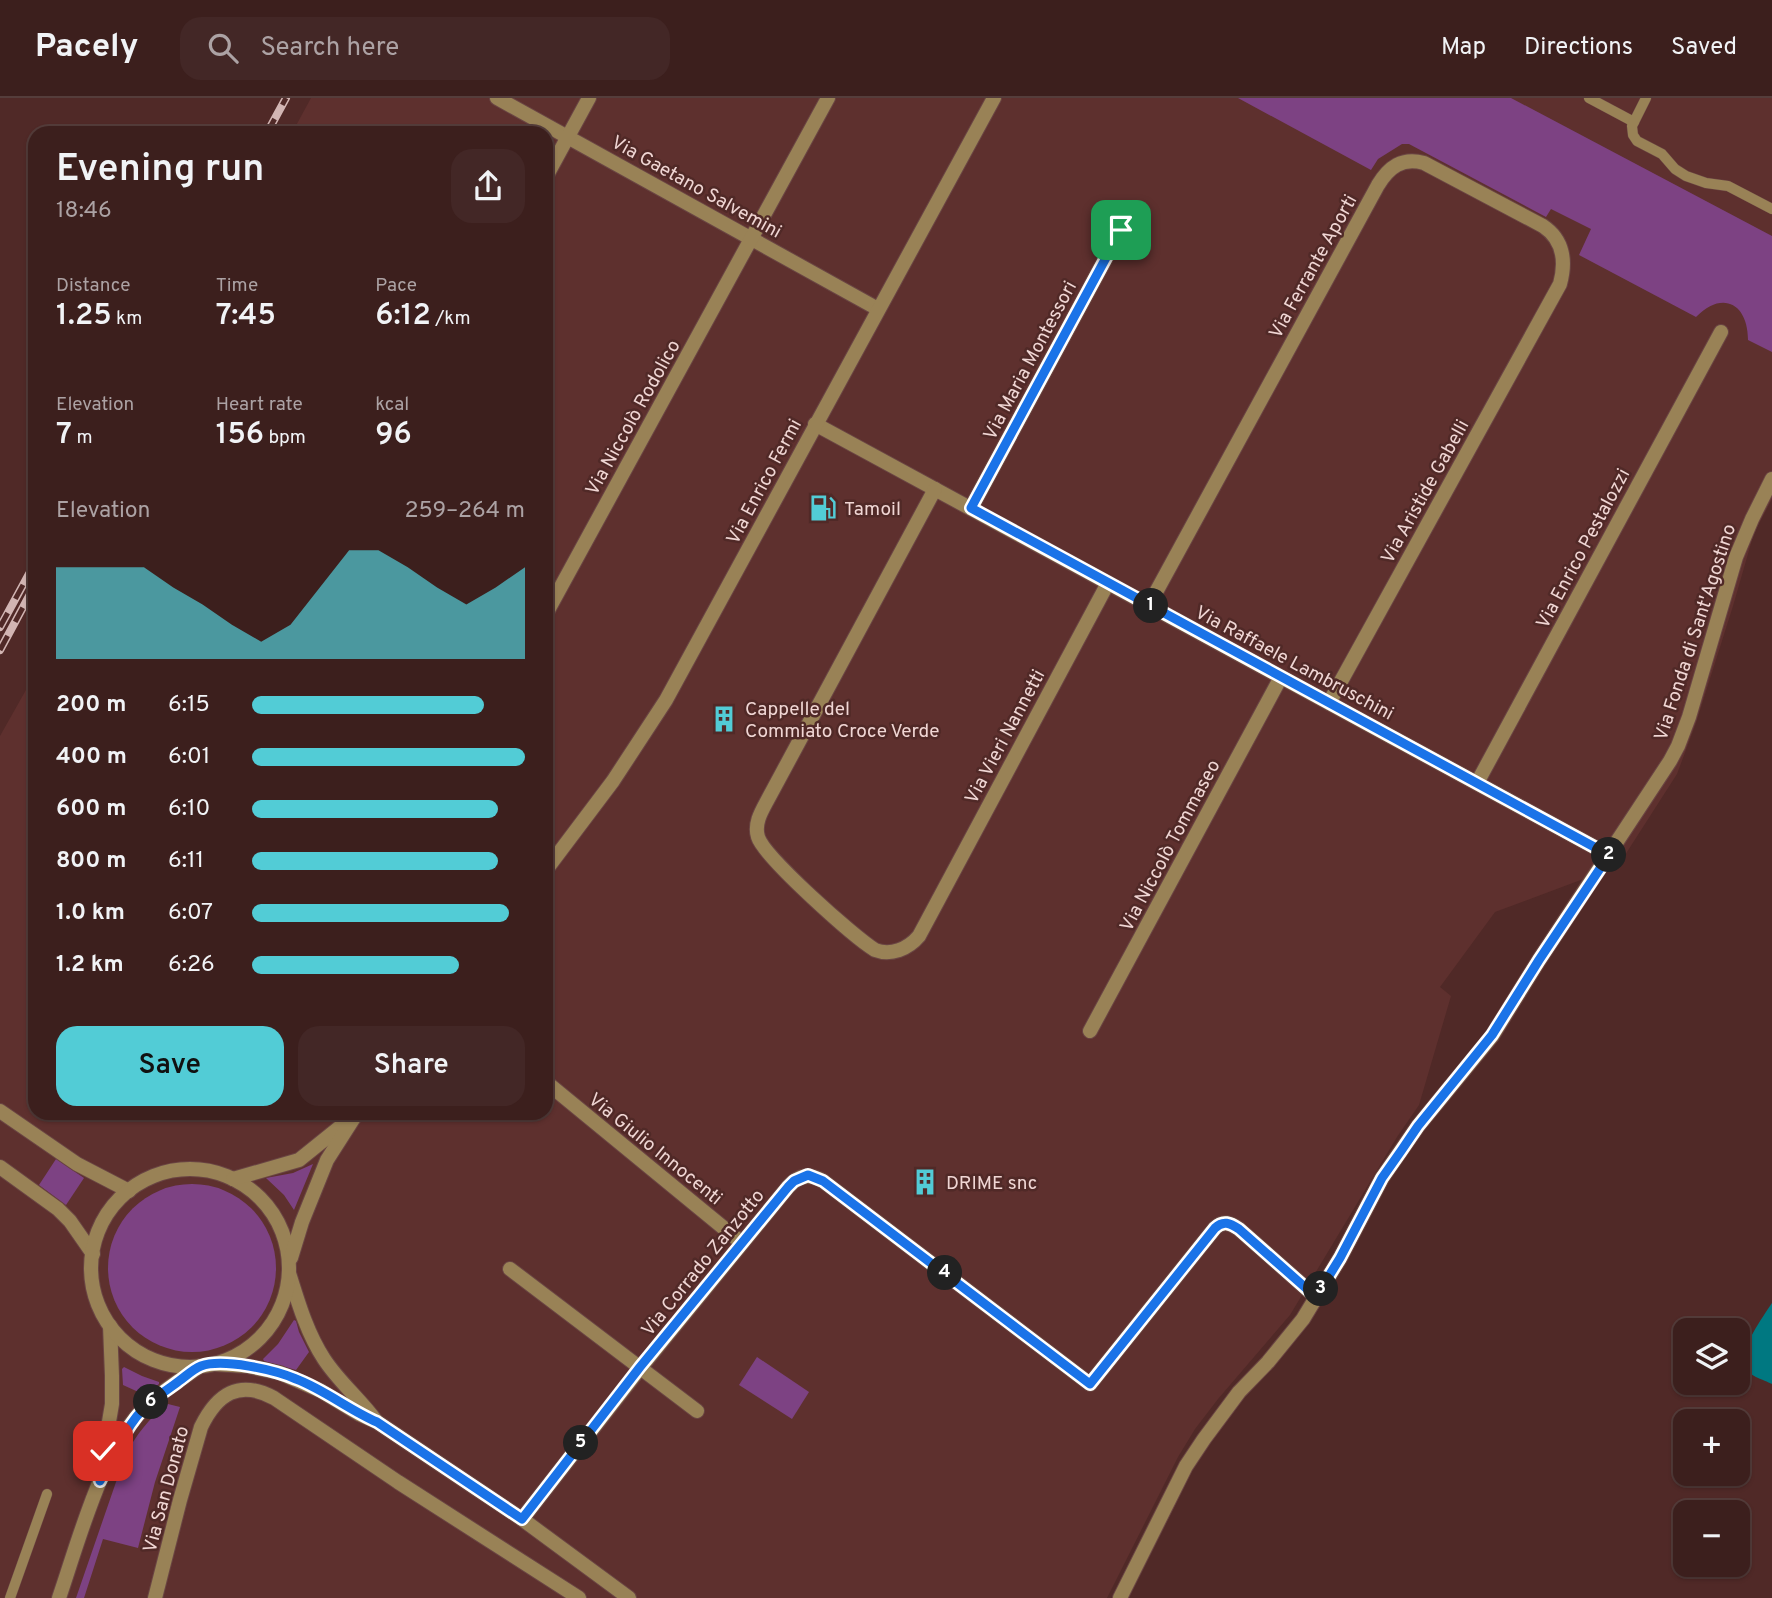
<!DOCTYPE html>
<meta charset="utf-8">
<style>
body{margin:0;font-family:Overpass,sans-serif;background:#432726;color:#f1f3f6;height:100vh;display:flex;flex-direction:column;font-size:26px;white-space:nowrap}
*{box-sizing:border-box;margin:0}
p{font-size:23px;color:#aca2a4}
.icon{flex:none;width:38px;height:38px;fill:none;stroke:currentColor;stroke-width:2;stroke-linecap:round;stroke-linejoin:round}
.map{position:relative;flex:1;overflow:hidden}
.panel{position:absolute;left:28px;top:28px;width:525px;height:994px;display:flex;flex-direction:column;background:#3c1f1d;border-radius:21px;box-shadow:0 2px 5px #0004,0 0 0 2px #553d3b}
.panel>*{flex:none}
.fabs{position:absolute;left:1673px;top:1220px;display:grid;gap:14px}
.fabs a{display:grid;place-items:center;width:77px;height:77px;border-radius:14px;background:#3c1f1d;box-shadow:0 2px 5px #0004,0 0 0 2px #553d3b;font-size:35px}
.pin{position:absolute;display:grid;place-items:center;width:60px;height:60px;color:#fff;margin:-30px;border-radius:14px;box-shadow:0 4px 10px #0006}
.km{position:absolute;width:35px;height:35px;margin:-18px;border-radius:50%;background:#222;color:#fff;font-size:19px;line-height:35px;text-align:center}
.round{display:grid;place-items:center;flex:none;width:74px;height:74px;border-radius:21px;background:#432726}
.summary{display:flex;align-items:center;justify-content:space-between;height:119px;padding:0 28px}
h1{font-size:38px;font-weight:600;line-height:52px}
.figures{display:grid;grid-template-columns:repeat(3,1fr);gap:10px;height:119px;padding:7px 28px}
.figures div{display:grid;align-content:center}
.figures b{font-size:30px;font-weight:600}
.figures small{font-size:19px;font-weight:400}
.figures p{font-size:19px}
.chart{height:196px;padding:14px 28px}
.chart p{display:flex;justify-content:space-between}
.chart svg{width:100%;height:126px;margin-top:7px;fill:#52ccd6;opacity:.7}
.action{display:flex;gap:14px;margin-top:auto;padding:14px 28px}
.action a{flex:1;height:80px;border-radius:21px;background:#52ccd6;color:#111;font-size:28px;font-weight:600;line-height:80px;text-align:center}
.action a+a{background:#432726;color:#f1f3f6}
ul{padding:0 28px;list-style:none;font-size:23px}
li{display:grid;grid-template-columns:112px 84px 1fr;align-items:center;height:52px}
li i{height:18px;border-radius:9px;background:#52ccd6}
header{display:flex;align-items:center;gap:42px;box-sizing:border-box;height:98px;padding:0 35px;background:#3c1f1d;border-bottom:2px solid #553d3b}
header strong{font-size:33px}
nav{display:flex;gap:38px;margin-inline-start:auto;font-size:24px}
.search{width:490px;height:63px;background:#432726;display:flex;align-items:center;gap:18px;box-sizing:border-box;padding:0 24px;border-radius:21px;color:#aca2a4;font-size:26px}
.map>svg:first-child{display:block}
</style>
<header>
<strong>Pacely</strong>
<div class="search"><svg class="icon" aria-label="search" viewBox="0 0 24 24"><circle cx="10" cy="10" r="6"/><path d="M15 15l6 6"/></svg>Search here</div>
<nav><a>Map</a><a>Directions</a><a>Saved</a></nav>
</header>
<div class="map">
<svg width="1772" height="1500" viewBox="0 0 1772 1500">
<rect width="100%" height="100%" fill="#502927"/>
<path fill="#5e302e" d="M 311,0 L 1772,0 L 1772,401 L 1754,435 L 1733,508 L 1696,625 L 1677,676 L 1618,768 L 1495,814 L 1440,889 L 1451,898 L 1419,1007 L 1397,1039 L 1290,1217 L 1218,1301 L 1195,1331 L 1178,1359 L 1107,1500 L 0,1500 L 0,638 L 35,576 L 35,1015 L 546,1015 L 546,35 L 292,35 Z"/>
<g fill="#7d4283">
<path d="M 1238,0 L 1511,0 L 1772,138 L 1772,254 L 1748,242 C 1748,205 1722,192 1696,219 L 1579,157 L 1591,131 L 1551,111 L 1546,119 L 1409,46 L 1402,46 L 1378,61 L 1371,72 Z"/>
<path d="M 56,1061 L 84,1080 L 66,1107 L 39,1087 Z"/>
<path d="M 313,1066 L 294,1112 L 284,1097 L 266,1080 L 293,1075 Z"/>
<circle cx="192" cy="1170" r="84"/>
<path d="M 294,1222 L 296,1223 L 299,1234 L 309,1254 L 296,1272 L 264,1263 L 263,1261 L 278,1246 Z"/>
<path d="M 757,1259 L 809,1294 L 792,1321 L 739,1287 Z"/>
<path d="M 124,1269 L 142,1278 L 159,1284 L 159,1286 L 145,1297 L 123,1287 L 122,1271 Z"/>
<path d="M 168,1306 L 180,1309 L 155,1384 L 138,1450 L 103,1441 L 84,1500 L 76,1500 L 125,1358 C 136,1337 149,1320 168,1306 Z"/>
</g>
<path fill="#007881" d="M 1772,1205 L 1772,1286 C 1764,1282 1747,1277 1743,1268 C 1738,1254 1764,1217 1772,1205 Z"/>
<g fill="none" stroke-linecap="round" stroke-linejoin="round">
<g stroke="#6a4543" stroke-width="11">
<g id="service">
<path d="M 1589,0 L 1634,24"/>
<path d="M 1646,0 L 1632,28 L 1633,37 L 1637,43 L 1662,56 L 1675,71 L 1686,78 L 1706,85 L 1728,88 L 1772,111"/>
<path d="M 10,1500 L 47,1396"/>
</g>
</g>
<g stroke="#6a4543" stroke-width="16">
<g id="minor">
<path d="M 497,0 L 878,211"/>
<path d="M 546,79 L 589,0"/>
<path d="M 815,326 L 1609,757"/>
<path d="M 935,391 L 767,703 C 761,714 754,726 758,739 C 764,759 854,839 875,852 C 891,858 908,851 919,838 L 1108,485"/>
<path d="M 971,410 L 1121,132"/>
<path d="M 1149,507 L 1378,87 C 1389,69 1402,59 1424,65 L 1543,128 C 1564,142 1566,164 1560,186 L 1329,605"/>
<path d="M 546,516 L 828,0"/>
<path d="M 1477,685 L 1721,234"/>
<path d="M 1090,933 L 1281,579"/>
<path d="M 546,984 L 742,1145"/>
<path d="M 0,1013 L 77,1066 L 129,1093"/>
<path d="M 0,1069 L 58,1111 L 70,1123 L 93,1156"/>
<path d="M 510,1171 L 697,1313"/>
<path d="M 289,1175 C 298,1204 307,1235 324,1261 C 339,1284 360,1301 376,1323"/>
<path d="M 214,1266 L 247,1268 L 280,1275 L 321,1293 L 359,1316 L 377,1324 L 477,1391 L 522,1421 L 629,1500"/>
<path d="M 101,1371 L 112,1306 L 112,1278 L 110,1228"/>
<path d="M 522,1421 L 641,1269 L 788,1089 C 799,1077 809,1075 823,1083 L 1090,1286 L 1215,1130 C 1223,1122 1230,1125 1239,1131 L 1316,1199"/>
<path d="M 59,1500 C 79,1442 103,1348 148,1306 C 164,1292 183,1280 200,1268"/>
<path d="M 155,1500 L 180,1402 L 201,1329 C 217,1296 239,1281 274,1300 L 398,1384 L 579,1500"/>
<path d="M 1120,1500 L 1186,1368 L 1204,1341 L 1239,1294 L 1268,1264 L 1303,1221 L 1340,1160 L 1382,1080 L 1418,1028 L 1492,938 L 1539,862 L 1670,663 L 1678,648 L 1689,619 L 1736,459 L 1752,421 L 1772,381"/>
</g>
</g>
<g stroke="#6a4543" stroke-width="16">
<g id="tertiary">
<path d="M 546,772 L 613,683 L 666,602 L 994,0"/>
<circle cx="190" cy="1170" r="99"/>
<path d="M 233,1081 L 299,1062 L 345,1025"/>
<path d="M 291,1160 L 302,1124 L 327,1062 L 357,1015"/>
</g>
</g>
<use href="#service" stroke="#998256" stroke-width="10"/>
<use href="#minor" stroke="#998256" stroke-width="14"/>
<use href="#tertiary" stroke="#998256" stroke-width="14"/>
<g stroke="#d2b5b3" stroke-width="8">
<g id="rail">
<path d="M 267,35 L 286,0"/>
<path d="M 0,529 L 35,465"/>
<path d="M 0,552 L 35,487"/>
</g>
</g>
<use href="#rail" stroke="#502927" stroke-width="5" stroke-dasharray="16" stroke-linecap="butt"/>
</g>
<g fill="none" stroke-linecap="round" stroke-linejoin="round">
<g stroke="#fff" stroke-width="14">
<path id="route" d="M 103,1353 L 100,1383 C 114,1356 126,1327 148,1306 C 158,1297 169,1291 179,1283 C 185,1279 193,1271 201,1268 C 223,1260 275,1272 296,1281 C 325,1292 349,1312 377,1324 L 522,1421 L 640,1269 L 788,1089 L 794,1083 L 808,1077 L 823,1083 L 1090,1286 L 1215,1130 C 1223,1122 1230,1125 1239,1131 L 1316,1199 L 1340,1160 L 1382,1080 L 1401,1053 L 1418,1028 L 1492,937 L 1539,862 L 1609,757 L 971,410 L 1121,132"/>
</g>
<use href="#route" stroke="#1a73e8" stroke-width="9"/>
</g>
<defs>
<g id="fuel-bare" transform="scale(2.1)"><path d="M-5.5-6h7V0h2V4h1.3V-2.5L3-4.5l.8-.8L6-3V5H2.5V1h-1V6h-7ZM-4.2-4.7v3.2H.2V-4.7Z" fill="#52ccd6" stroke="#502927" stroke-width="2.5" paint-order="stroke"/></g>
<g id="building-bare" transform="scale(2.1)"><path d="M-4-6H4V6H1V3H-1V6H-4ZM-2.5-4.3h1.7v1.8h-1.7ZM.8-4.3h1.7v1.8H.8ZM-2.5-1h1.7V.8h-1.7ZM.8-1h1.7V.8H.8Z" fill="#52ccd6" stroke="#502927" stroke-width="2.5" paint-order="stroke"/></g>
</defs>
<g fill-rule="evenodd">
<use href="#fuel-bare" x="823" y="410"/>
<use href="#building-bare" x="724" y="621"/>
<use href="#building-bare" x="925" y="1084"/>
</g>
<g text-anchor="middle" stroke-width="5" stroke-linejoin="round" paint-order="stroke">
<g font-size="19" fill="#f0d6d4" stroke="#502927">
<text transform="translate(697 88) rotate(29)" y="7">Via Gaetano Salvemini</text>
<text transform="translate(1312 168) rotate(-61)" y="7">Via Ferrante Aporti</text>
<text transform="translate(1029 262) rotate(-62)" y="7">Via Maria Montessori</text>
<text transform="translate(632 319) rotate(-61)" y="7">Via Niccolò Rodolico</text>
<text transform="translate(763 383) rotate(-62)" y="7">Via Enrico Fermi</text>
<text transform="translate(1424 393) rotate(-61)" y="7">Via Aristide Gabelli</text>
<text transform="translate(1582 450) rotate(-62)" y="7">Via Enrico Pestalozzi</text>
<text transform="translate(1694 534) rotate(-72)" y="7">Via Fonda di Sant'Agostino</text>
<text transform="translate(1295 564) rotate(28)" y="7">Via Raffaele Lambruschini</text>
<text transform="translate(1004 638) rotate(-62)" y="7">Via Vieri Nannetti</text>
<text transform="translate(1169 747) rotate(-62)" y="7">Via Niccolò Tommaseo</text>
<text transform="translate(656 1050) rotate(39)" y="7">Via Giulio Innocenti</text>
<text transform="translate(702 1164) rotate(-51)" y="7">Via Corrado Zanzotto</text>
<text transform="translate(165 1391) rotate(-75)" y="7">Via San Donato</text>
</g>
<g font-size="19" fill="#f0d6d4" stroke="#502927" text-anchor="start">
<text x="844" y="417">Tamoil</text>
<text x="745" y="617">Cappelle del<tspan x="745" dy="22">Commiato Croce Verde</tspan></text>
<text x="946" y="1091">DRIME snc</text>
</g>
</g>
</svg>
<div class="fabs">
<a><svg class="icon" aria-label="layers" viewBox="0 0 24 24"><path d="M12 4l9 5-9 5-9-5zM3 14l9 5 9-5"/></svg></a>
<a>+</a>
<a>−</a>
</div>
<div class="pin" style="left:1121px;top:132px;background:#1e9e55"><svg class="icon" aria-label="arrive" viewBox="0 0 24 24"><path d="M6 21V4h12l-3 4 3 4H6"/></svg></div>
<div class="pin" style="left:103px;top:1353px;background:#d93025"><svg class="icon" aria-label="check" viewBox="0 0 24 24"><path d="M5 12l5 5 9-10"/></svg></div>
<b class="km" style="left:1151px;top:508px">1</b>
<b class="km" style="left:1609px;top:757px">2</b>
<b class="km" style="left:1321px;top:1191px">3</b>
<b class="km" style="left:945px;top:1175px">4</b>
<b class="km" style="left:581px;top:1345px">5</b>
<b class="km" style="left:151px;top:1304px">6</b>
<section class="panel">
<div class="summary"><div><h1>Evening run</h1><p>18:46</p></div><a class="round"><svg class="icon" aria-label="share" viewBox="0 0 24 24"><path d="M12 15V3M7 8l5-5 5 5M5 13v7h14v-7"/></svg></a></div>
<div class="figures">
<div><p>Distance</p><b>1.25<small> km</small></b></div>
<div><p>Time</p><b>7:45</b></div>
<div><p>Pace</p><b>6:12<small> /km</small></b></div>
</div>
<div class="figures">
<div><p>Elevation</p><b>7<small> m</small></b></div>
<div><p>Heart rate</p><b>156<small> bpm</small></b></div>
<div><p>kcal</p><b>96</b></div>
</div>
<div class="chart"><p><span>Elevation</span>259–264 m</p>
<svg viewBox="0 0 160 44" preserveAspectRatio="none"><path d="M0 44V12L10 12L20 12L30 12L40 19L50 25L60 32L70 38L80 32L90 19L100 6L110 6L120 12L130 19L140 25L150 19L160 12V44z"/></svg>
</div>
<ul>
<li><b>200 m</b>6:15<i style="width:85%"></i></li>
<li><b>400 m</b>6:01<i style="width:100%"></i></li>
<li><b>600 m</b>6:10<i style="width:90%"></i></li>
<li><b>800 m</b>6:11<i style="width:90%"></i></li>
<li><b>1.0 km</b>6:07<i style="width:94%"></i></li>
<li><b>1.2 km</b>6:26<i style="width:76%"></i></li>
</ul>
<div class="action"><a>Save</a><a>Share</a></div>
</section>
</div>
